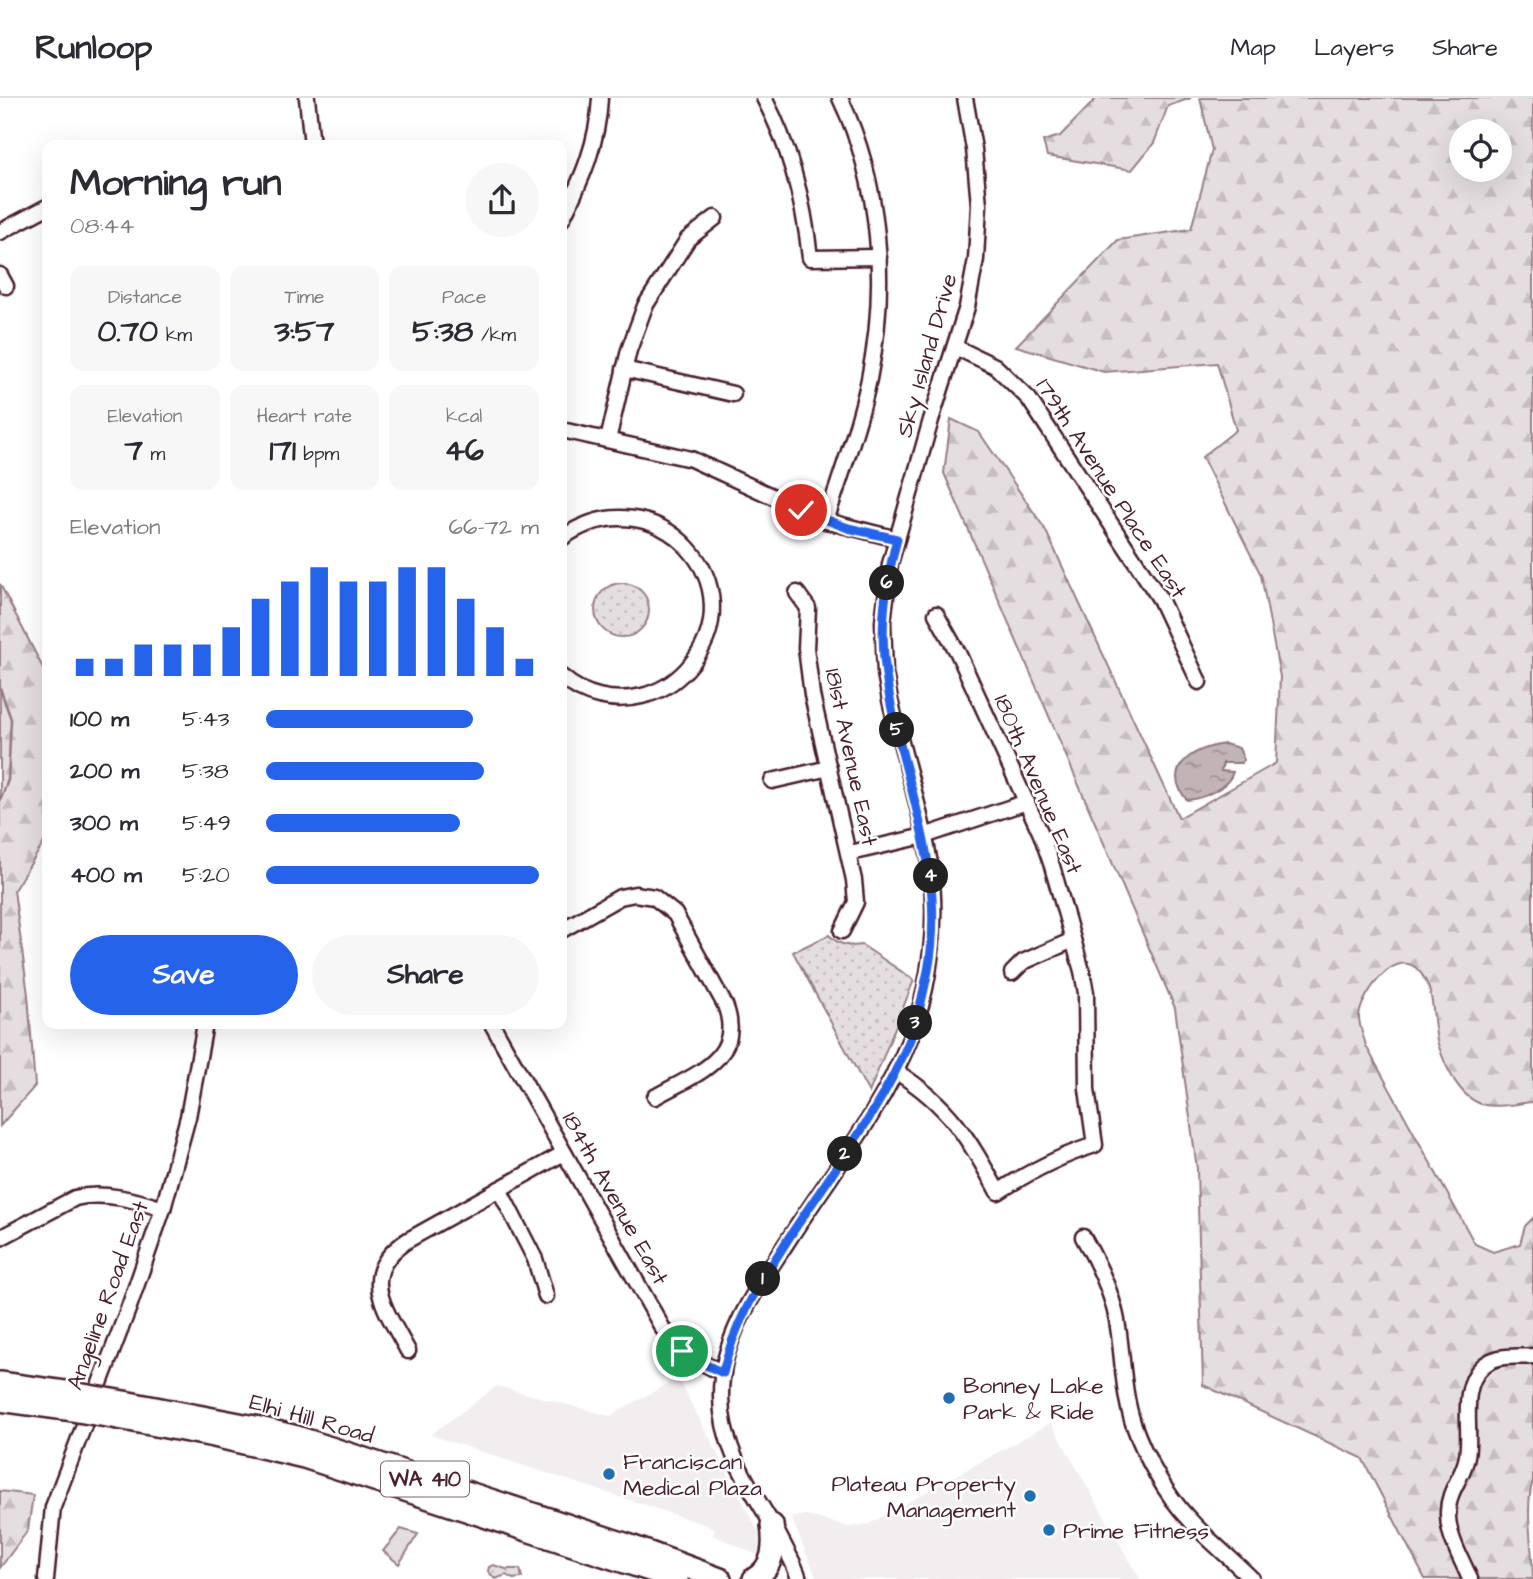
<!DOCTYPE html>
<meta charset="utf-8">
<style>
body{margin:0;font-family:"Architects Daughter",sans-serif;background:#f7f7f7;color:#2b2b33;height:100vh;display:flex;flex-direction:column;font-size:26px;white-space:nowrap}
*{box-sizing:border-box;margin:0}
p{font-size:23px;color:#7c7c81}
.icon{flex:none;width:38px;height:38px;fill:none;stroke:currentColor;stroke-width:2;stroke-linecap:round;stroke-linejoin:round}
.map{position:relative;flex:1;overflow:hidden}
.side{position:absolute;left:42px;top:42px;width:525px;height:889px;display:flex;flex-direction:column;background:#fff;border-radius:14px;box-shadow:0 7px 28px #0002}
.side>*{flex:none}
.fabs{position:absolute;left:1449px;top:21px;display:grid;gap:14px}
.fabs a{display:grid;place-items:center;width:63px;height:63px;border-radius:50%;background:#fff;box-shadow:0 7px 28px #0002;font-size:35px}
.pin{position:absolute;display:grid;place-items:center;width:60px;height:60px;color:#fff;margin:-30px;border:4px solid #fff;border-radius:50%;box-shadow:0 2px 7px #0007}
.km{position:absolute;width:35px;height:35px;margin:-18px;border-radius:50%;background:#222;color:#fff;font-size:19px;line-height:35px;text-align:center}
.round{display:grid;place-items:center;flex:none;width:74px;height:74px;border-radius:37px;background:#f7f7f7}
.summary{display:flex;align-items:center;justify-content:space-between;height:119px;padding:0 28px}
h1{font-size:38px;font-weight:800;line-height:52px}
.metrics{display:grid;grid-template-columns:repeat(3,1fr);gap:10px;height:119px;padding:7px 28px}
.metrics div{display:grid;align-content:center;border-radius:14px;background:#f7f7f7;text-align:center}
.metrics b{font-size:30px;font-weight:800}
.metrics small{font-size:19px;font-weight:400}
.metrics p{font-size:19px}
.chart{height:196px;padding:14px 28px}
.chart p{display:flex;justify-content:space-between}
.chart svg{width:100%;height:126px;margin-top:7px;stroke:#2563eb;stroke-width:6}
.primary-button{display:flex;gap:14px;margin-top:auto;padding:14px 28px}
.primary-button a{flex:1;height:80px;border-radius:42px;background:#2563eb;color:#fff;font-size:28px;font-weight:800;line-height:80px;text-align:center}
.primary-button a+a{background:#f7f7f7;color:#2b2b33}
ul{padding:0 28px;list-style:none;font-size:23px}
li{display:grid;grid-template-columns:112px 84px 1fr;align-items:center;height:52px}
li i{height:18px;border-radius:9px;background:#2563eb}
header{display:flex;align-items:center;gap:42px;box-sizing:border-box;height:98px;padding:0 35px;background:#fff;border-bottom:2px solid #e1e1e2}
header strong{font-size:33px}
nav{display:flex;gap:38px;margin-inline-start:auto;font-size:24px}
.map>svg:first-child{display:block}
</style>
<header>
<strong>Runloop</strong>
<nav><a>Map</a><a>Layers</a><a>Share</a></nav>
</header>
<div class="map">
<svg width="1533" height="1481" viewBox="0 0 1533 1481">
<defs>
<pattern id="grass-tufts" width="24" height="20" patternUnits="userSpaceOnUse" patternTransform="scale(1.75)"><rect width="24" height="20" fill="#e5dee0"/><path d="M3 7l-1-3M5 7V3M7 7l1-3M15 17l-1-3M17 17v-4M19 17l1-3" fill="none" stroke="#c6bec0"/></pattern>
<pattern id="forest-firs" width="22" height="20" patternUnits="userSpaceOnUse" patternTransform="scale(1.75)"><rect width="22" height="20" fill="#e5dee0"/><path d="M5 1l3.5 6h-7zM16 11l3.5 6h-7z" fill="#c6bec0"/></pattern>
<pattern id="park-dots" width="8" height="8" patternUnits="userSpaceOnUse" patternTransform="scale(1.75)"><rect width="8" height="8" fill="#e5dee0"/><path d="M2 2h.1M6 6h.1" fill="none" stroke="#c6bec0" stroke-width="1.8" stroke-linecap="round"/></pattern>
<pattern id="water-ripples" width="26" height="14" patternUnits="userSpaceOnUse" patternTransform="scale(1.75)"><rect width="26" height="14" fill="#c1b3b6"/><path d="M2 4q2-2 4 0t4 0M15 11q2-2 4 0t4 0" fill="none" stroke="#9f9194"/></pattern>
</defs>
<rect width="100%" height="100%" fill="#fff"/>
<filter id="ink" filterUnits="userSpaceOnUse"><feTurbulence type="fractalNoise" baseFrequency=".0143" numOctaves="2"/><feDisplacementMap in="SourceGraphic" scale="14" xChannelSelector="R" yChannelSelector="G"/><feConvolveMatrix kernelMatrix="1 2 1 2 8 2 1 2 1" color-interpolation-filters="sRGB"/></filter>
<g filter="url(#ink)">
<g fill="#f2eeef">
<path d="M 678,1280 L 761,1439 L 760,1458 L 713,1437 L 715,1430 L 430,1337 L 497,1288 L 610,1318 Z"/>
<path d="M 1051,1325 L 1140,1481 L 817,1481 L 791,1419 L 806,1417 L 849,1429 L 869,1426 Z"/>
</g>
<path fill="url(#grass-tufts)" stroke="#987e86" stroke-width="2" d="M 401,1431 L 418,1436 L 399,1466 L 383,1453 Z"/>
<g fill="url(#forest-firs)" stroke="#987e86" stroke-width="2" fill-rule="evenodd">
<path d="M 1097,0 L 1191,0 L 1168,8 L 1154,45 L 1132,72 L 1047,58 L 1043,43 L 1060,38 Z"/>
<path d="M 1200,0 L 1533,0 L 1533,1004 C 1519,1005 1499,1010 1485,1007 C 1460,1002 1445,968 1438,946 C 1431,922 1437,895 1420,874 C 1397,846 1363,895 1359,917 C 1358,926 1364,939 1366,948 L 1475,1146 L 1493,1154 L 1520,1146 L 1525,1128 L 1533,1120 L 1533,1383 C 1524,1410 1533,1451 1533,1481 L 1425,1481 L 1362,1360 L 1203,1287 L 1197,1071 L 1175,910 L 944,375 L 951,321 L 979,334 L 1045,431 L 1179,720 L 1276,665 L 1280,579 L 1261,477 L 1202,359 L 1236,332 L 1217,265 L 1104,274 L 1016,248 L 1118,142 L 1191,131 L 1212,52 ZM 1461,33 L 1500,33 L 1500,72 L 1461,72 Z"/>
<path d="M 0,486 L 47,578 L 47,740 L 14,792 L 28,897 L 35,988 L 0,1028 Z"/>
<path d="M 0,1393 L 33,1397 L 28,1432 L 0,1470 Z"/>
</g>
<g fill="url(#park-dots)" stroke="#987e86" stroke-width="2">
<circle cx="622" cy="512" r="27"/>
<path d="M 829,837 C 839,847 848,849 862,847 L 914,882 L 869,995 L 793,854 Z"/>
<path d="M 493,1467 L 506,1471 L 520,1471 L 522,1480 L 513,1481 L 506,1477 L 495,1481 L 488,1473 L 489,1469 Z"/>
</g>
<path fill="url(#water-ripples)" stroke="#91787e" stroke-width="2" d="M 1225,646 L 1239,650 L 1244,662 L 1241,665 L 1223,665 L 1221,673 L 1233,674 C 1229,689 1203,701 1187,702 C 1160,669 1194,650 1225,646 Z"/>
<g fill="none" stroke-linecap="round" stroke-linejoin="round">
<path stroke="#91787e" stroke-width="2.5" d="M 0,590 L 11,621 L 8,682 L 0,703"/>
<g stroke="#4a1f2b" stroke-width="19">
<g id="minor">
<path d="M 307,0 L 312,47"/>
<path d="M 764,0 C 791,51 804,103 810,160 L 879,159"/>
<path d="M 562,121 C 582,81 598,45 600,0"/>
<path d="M 0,134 L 47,109"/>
<path d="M 0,177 L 6,188"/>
<path d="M 955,249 L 995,268 L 1029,301 L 1160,501 L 1199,584"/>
<path d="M 624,271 L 733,296"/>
<path d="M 562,332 L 691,361 L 826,423 L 897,441"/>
<path d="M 608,342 L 629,252 L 645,208 L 688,141 L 715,120"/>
<path d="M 826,423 C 841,376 859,329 869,281 C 888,188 881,86 840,0"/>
<path d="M 562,440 C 656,373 761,489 687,571 C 675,584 659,594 642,598 C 614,605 583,598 562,579"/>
<path d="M 797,495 L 808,510 L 806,550 L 812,597 L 854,782 L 856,804 L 842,833"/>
<path d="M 772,683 L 829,670"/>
<path d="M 850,755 L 924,738 L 1027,704"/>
<path d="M 562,832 L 620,799 L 635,796 L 654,799 L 675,816 L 725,907 C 746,961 693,977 655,999"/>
<path d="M 1012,875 L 1023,864 L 1073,842"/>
<path d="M 492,926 L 663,1231 C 679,1253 699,1264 723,1275"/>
<path d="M 895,973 C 950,1007 968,1040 998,1094 C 1029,1074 1059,1058 1095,1047 L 1087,991 L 1086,895 L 1082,873 L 1052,768 L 1041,736 L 958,555 L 936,516"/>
<path d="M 499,1091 L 535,1161 L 546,1198"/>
<path d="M 1083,1139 C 1098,1165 1114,1199 1118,1229 C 1123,1261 1123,1294 1133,1325 C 1145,1359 1165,1396 1190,1422 C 1209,1443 1232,1461 1252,1481"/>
<path d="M 0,1140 L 75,1100 C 103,1093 136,1102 163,1111"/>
<path d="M 408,1253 C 385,1210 356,1176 408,1142 L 564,1055"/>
<path d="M 46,1481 L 53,1409 L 129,1209 L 163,1111 L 188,1019 L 205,926"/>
<path d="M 799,1481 C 795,1466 786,1452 779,1438 C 754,1394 721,1352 721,1299 C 720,1239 758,1189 789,1141 C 831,1076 883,1011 911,938 C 931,886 938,822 930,766 C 921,711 903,656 890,602 L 885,575 L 883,524 L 890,466 L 931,322 L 967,209 L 976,161 L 979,107 L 974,51 L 965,0"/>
<path d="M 1470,1481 C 1461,1460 1447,1437 1448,1414 C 1448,1391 1464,1379 1467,1358 C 1472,1331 1459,1291 1482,1269 C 1497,1255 1514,1260 1533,1258"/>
</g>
</g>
<g stroke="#4a1f2b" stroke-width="26">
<g id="highway">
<path d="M 0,1285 L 72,1295"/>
<path d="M 0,1302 L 66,1311"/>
<path d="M 124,1304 L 255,1329 L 297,1339 L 628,1447 L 720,1481"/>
<path d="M 118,1320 L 214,1338 L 304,1359 L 677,1481"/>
<path d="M 754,1481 C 774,1469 775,1449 772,1427"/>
</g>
</g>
<use href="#minor" stroke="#fff" stroke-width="14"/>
<use href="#highway" stroke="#fff" stroke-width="21"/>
<g stroke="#4a1f2b" stroke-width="26" stroke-linecap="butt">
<g id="highway-bridge">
<path d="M 72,1295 L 124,1304"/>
<path d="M 66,1311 L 118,1320"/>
</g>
</g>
<use href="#highway-bridge" stroke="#fff" stroke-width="21"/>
</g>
</g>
<g fill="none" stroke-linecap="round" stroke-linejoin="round" filter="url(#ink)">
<g stroke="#fff" stroke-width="14">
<path id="route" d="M 682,1253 L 702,1265 L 723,1275 C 734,1223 762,1182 790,1138 C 832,1074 882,1011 911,939 C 919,918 923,895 928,873 C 948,767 900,679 886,577 C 879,531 885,486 897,441 L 848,430 L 801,412"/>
</g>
<use href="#route" stroke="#2563eb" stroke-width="9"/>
</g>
<g fill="#1f6fb2" stroke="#fff" stroke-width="2.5">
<circle cx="949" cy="1300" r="7"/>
<circle cx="609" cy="1376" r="7"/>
<circle cx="1030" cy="1398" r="7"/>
<circle cx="1049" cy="1432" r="7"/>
</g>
<g text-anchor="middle" stroke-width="5" stroke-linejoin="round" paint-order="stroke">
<rect fill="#fff" stroke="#80626b" stroke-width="2" x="381" y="1363.5" width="88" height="35" rx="5"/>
<g font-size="21" font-weight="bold" fill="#4a1f2b">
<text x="425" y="1388">WA 410</text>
</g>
<g font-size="23" fill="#4a1f2b" stroke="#fff">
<text transform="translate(926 257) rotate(-74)" y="8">Sky Island Drive</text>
<text transform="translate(1112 390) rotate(57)" y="8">179th Avenue Place East</text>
<text transform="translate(852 659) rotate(78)" y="8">181st Avenue East</text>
<text transform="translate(1039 686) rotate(67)" y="8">180th Avenue East</text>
<text transform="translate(616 1100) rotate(61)" y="8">184th Avenue East</text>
<text transform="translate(107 1197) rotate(-70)" y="8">Angeline Road East</text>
<text transform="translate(312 1320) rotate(16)" y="8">Elhi Hill Road</text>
</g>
<g font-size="23" fill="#4a1f2b" stroke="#fff" text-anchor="start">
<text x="963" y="1295">Bonney Lake<tspan x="963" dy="26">Park &amp; Ride</tspan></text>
<text x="623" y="1371">Franciscan<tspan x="623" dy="26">Medical Plaza</tspan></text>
<text x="1016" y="1393" text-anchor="end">Plateau Property<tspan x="1016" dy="26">Management</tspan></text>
<text x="1063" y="1440">Prime Fitness</text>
</g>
</g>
</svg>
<div class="fabs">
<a><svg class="icon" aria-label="locate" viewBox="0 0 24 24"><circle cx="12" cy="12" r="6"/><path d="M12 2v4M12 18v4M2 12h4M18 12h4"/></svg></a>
</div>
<div class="pin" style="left:682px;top:1253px;background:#1e9e55"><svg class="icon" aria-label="arrive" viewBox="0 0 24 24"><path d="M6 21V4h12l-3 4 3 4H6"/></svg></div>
<div class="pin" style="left:801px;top:412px;background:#d93025"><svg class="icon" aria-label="check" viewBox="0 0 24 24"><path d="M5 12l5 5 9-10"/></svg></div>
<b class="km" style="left:763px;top:1181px">1</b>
<b class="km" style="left:845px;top:1056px">2</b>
<b class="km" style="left:915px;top:925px">3</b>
<b class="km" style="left:931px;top:778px">4</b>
<b class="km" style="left:897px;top:632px">5</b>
<b class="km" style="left:887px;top:485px">6</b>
<section class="side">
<div class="summary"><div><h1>Morning run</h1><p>08:44</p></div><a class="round"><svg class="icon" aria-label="share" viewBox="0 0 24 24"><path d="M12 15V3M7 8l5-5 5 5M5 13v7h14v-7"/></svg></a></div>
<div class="metrics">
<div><p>Distance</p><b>0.70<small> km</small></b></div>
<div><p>Time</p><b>3:57</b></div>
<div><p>Pace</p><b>5:38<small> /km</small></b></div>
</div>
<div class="metrics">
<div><p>Elevation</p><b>7<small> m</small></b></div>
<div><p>Heart rate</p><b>171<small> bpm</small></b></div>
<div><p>kcal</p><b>46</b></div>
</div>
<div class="chart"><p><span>Elevation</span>66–72 m</p>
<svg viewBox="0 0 160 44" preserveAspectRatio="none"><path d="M5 44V38M15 44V38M25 44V33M35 44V33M45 44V33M55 44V27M65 44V17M75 44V11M85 44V6M95 44V11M105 44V11M115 44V6M125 44V6M135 44V17M145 44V27M155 44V38"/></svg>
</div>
<ul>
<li><b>100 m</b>5:43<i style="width:76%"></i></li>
<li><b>200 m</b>5:38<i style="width:80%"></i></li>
<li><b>300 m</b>5:49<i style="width:71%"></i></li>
<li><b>400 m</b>5:20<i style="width:100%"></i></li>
</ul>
<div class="primary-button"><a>Save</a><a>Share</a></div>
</section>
</div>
